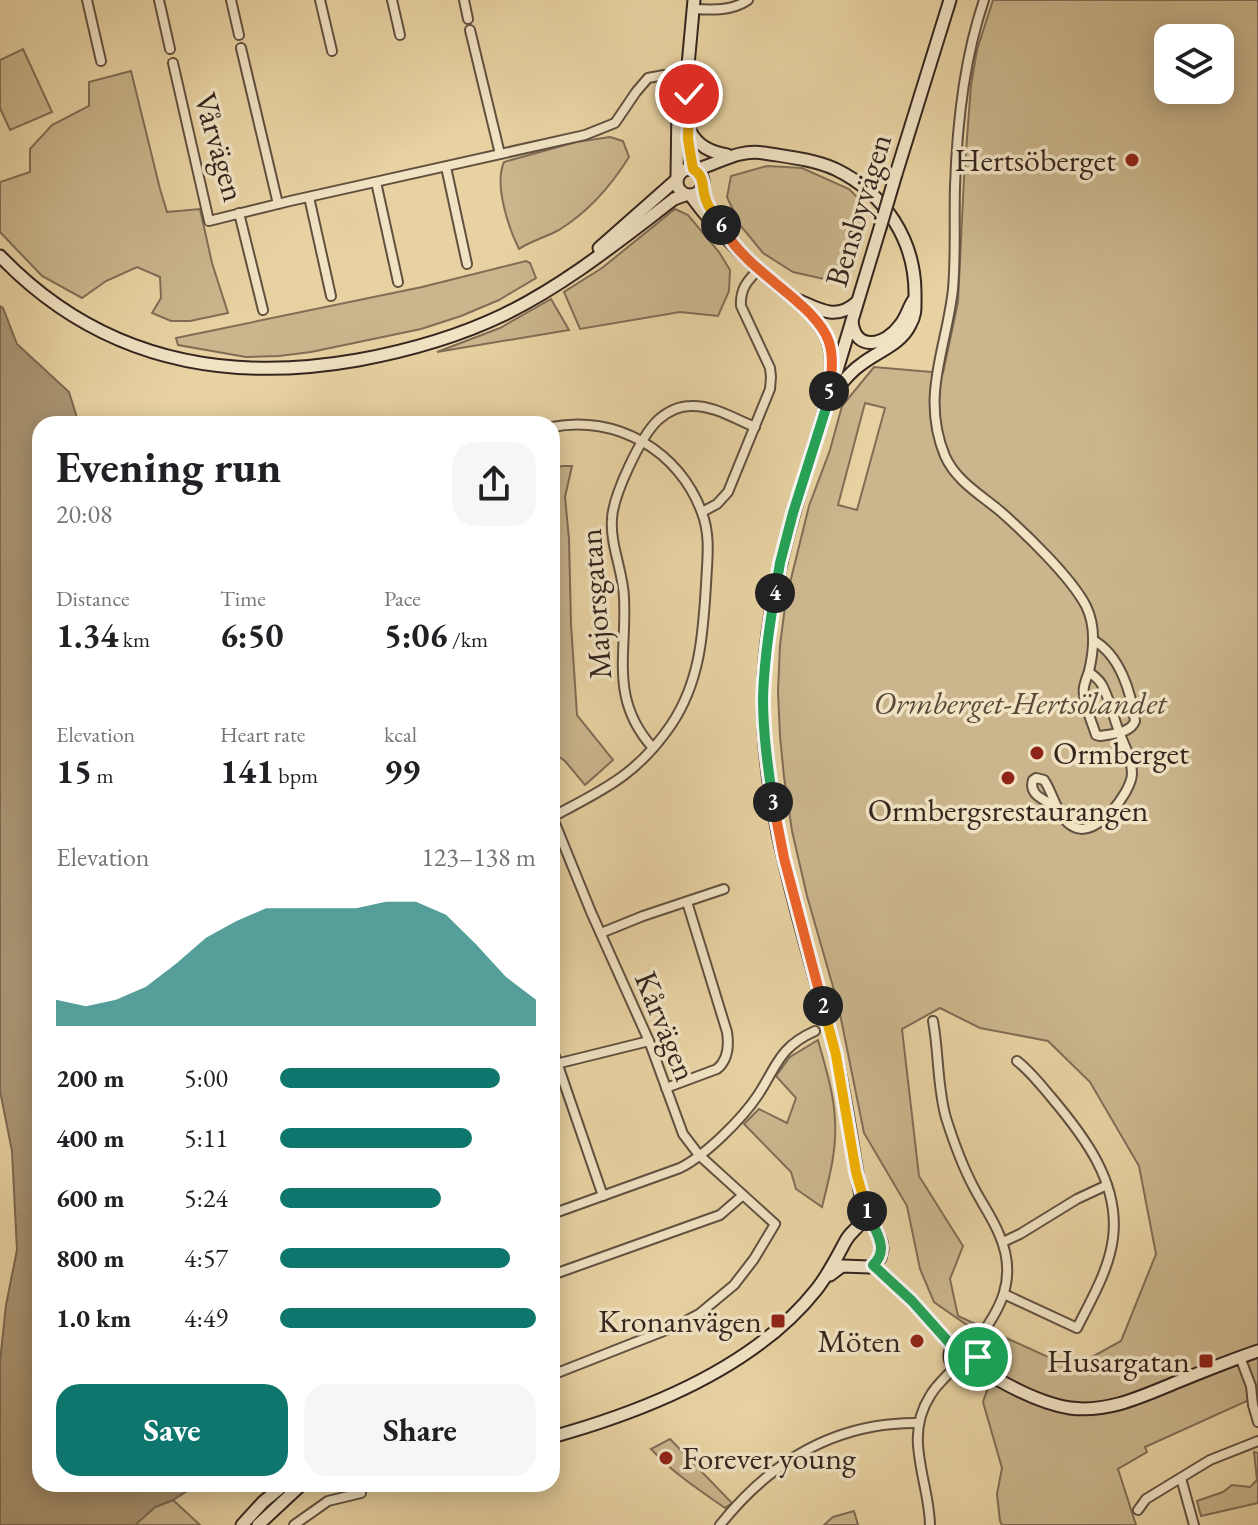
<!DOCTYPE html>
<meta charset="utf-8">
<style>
body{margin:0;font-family:"EB Garamond",serif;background:#f6f6f6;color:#202124;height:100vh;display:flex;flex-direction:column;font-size:30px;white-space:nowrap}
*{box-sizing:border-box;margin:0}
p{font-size:26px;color:#757577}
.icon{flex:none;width:44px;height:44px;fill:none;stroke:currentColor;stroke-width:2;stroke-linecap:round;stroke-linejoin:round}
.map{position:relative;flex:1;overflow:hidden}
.side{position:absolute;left:32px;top:416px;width:528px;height:1076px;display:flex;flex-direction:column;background:#fff;border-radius:24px;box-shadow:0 4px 20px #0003}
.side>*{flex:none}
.tools{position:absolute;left:1154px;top:24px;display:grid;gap:16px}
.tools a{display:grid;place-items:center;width:80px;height:80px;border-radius:16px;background:#fff;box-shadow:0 4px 20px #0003;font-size:40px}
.pin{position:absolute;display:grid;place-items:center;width:68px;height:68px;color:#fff;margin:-34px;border:4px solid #fff;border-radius:50%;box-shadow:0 2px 8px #0007}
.km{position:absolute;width:40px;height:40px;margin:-20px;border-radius:50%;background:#222;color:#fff;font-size:22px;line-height:40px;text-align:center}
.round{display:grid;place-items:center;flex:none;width:84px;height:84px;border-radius:24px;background:#f6f6f6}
.head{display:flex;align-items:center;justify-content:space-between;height:136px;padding:0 24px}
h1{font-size:44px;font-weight:700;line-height:60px}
.metrics{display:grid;grid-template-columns:repeat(3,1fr);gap:12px;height:136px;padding:8px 24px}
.metrics div{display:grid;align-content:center}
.metrics b{font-size:34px;font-weight:700}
.metrics small{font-size:22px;font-weight:400}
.metrics p{font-size:22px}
.chart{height:224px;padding:16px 24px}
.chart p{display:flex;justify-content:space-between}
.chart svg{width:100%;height:144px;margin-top:8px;fill:#0f766e;opacity:.7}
.action{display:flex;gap:16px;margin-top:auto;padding:16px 24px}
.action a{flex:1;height:92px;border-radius:24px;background:#0f766e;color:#fff;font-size:32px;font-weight:700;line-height:92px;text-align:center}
.action a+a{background:#f6f6f6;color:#202124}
ul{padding:0 24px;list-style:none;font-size:26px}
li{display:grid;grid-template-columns:128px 96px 1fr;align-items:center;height:60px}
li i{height:20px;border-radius:10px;background:#0f766e}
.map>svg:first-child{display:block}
</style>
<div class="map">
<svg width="1258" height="1525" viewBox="0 0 1258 1525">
<rect width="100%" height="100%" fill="#e8d2a2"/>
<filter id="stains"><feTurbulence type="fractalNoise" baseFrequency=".0025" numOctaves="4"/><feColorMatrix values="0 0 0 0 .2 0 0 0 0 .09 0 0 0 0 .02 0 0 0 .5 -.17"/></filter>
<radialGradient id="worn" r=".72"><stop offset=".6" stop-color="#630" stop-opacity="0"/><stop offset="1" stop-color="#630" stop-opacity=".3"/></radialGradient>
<g fill="#cab58c" stroke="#806d56" stroke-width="2" fill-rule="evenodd">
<path d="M 993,0 L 1258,0 L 1258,1396 L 1145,1447 L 1147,1452 L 1118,1469 L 1136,1525 L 1002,1525 L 1000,1521 L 997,1494 L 1002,1468 L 983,1402 L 1001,1349 L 934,1302 L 920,1269 L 907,1206 L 864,1133 L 838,1004 L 807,896 L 792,831 L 784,777 L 780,736 L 778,692 L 780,645 L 786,599 L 809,506 L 830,450 L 842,406 L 874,367 L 943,373 L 958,302 L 964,178 L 971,85 L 977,50 ZM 1168,38 L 1220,38 L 1220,90 L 1168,90 ZM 865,403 L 885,408 L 857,510 L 838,505 ZM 940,1008 L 980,1028 L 1048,1041 L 1090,1082 L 1139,1166 L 1156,1254 L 1121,1341 L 1072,1368 L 958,1316 L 950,1279 L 963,1246 L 919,1176 L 902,1029 Z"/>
<path d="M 23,49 L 52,112 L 10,130 L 0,108 L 0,60 Z"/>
<path d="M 131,71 L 160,189 L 167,212 L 200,209 L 212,263 L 228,313 L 190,321 L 171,321 L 152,313 L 161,298 L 160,277 L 137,267 L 106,281 L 82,298 L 42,276 L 0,232 L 0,182 L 30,172 L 30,149 L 52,125 L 89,106 L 89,82 Z"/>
<path d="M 610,137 L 623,141 L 629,157 C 611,186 588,212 559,230 C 546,237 531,241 519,249 C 508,227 494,184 504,162 L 576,142 Z"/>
<path d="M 767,166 L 802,168 L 849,189 L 862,202 L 866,214 L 860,243 L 848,278 L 824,279 L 793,272 L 763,253 L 740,225 L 727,197 L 731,176 Z"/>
<path d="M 675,209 L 688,215 L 719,252 L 730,270 L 729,291 L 718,316 L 680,312 L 580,329 L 564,292 L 602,268 Z"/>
<path d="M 526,261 L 530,263 L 536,278 L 499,300 L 461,316 L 421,329 L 311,352 L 279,356 L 246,357 L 178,345 L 176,338 L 422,287 Z"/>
<path d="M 551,299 L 569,330 L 437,352 L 500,328 Z"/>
<path d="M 562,466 L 572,466 L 565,497 L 569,539 L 571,624 L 577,715 L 613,760 L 585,785 L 565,761 L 552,752 L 552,469 Z"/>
<path d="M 818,1040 C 825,1066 834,1093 835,1120 C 837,1150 829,1179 822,1207 L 796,1189 L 791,1172 L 744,1124 L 759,1109 L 787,1123 L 796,1098 L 776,1076 L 790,1057 Z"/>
<path d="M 670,1439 L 732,1503 L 725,1508 C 699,1490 673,1473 651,1449 Z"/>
<path d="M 1254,1452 L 1258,1453 L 1258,1503 L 1201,1516 L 1197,1501 L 1223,1492 L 1232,1485 L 1250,1487 L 1257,1480 Z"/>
<path d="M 173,1500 L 200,1525 L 135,1525 L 155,1507 Z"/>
<path d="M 854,1511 L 858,1525 L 824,1525 L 833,1517 Z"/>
</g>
<path fill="#ab9775" stroke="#7c6953" stroke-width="2" d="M 0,306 L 3,308 L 17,344 L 69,392 L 79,424 L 40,424 L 40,1484 L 198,1484 L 173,1500 L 155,1507 L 135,1525 L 0,1525 L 0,1362 L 6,1305 L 17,1250 L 12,1151 L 0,1091 Z"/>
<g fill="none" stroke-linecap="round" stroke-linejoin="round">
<g stroke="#625040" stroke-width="12">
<g id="street">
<path d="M 87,0 L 101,61"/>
<path d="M 159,0 L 170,49"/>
<path d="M 231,0 L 239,35"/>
<path d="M 320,0 L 332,51"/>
<path d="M 392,0 L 400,35"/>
<path d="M 464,0 L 468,19"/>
<path d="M 984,0 C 964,59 957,123 955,186 C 954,220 956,255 953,289 C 947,347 920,396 945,456 C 956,481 981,495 1000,511 C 1025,533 1071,577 1086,606 C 1096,626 1094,650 1089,671 C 1087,678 1082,687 1084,694 C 1085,708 1092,722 1096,735 L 1100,736 C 1112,734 1131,733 1135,721 C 1131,692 1120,655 1093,640"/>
<path d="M 694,9 C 713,10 732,11 748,0"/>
<path d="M 470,30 L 500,154"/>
<path d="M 241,48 L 278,204"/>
<path d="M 173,63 L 209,221 L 290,201 L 585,135 L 615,123 L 636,92 L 648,78 L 664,75 L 687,76"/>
<path d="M 446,167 L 467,264"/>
<path d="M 376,182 L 398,282"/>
<path d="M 309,197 L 331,296"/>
<path d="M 239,213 L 263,310"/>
<path d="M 552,427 C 616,414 680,451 702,513 C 711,536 707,561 706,585 C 703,635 700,682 671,725 C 637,775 603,790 552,817"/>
<path d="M 702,512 L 717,504 L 728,492 L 770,389 L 771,377 L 770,368 L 741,306 C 740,289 747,281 759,269"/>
<path d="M 653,748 C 609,699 627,655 624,597 C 623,571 610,545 612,519 C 613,495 641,436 658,420 C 667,412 679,406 691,406 C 713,405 735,419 755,427"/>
<path d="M 1058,808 C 1046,800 1028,796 1033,780 L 1036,778 L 1044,780 C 1054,794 1057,819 1074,827 C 1096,839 1131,793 1132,774 C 1132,756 1122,742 1117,726 C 1112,712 1109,698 1102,685 C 1099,679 1094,676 1089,672"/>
<path d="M 601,933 L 643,916 L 724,889"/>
<path d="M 933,1021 C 939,1053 937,1086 946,1118 C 953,1140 962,1165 973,1186 C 981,1202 992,1217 999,1234 C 1019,1279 1000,1311 973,1346"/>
<path d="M 552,1048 L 603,1196"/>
<path d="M 552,1065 L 649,1041"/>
<path d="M 666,1088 L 717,1069 C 728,1060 729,1045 727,1032 L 687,902"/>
<path d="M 552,1214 L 680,1168 C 706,1155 742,1119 758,1095 C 777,1066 779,1047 815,1031"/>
<path d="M 1003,1242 L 1020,1234 L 1077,1199 L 1107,1185"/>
<path d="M 552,1275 L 720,1215 L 743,1195"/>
<path d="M 1004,1294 L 1077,1328 C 1091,1300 1109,1270 1113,1238 C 1120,1183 1084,1136 1051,1097 C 1040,1084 1030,1071 1017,1061"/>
<path d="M 1240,1357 L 1251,1386 L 1253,1405 L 1258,1422"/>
<path d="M 552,1362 L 557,1373"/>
<path d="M 552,1375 L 674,1327 L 699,1314 L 734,1285 L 754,1259 L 775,1224 L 699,1155 L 683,1134 L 649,1041 L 591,912 L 552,816"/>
<path d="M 1181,1478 L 1194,1525"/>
<path d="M 1138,1510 L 1146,1499 L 1210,1460 L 1258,1441"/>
<path d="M 294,1525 L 328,1501 L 361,1493 L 358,1484"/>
<path d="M 720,1525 C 771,1461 835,1422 918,1423"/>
<path d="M 930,1525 C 929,1480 903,1438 930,1396 C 936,1385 946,1377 955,1367"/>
</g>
</g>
<g stroke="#35251f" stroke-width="15">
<g id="secondary">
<path d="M 690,131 C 698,146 710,152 727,155"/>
<circle cx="690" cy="182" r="13"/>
<path d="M 693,169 L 688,139 L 689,101 L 687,76 L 694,0"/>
<path d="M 694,170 C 719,164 736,149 764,153 C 788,157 812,159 835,169 C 885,193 916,241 915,296 C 915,307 916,315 910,325 C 901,344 879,351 863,363 C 851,371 842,382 834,393"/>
<path d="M 896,174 L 950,0"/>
<path d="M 677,177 L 678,105 L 685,80"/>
<path d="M 702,188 L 708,206 L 717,219"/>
<path d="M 691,196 C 710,222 733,246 758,269 C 780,289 810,307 825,334 C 832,347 832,361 831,376"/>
<path d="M 599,248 L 676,180"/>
<path d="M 0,256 C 98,358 222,384 358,360 C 407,351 457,337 503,315 C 565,285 619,241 674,199 L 685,195"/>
<path d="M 800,301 C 822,311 837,320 857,302"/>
<path d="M 852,321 C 855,353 886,345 900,325 C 906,318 908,309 913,301"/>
<path d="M 873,1265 L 912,1301 L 953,1347"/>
<path d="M 830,1275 L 842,1266 L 870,1267 L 880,1258 L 882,1249 L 881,1242 L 866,1208"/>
<circle cx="964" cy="1356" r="14"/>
<path d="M 974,1365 C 1002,1383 1037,1403 1070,1408 C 1108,1413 1143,1396 1177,1382 C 1204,1371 1231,1360 1258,1351"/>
<path d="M 552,1437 C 646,1411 754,1368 816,1290 C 828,1275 836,1259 845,1242 C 853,1226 865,1229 863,1207 C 853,1155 847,1103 835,1052 C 806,936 762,818 763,696 C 765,598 795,506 824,413 C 843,352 861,289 880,228"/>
<path d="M 242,1525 L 263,1502 L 285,1484"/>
<path d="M 258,1525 L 302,1484"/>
</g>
</g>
<use href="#street" stroke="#f0e2c3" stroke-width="8"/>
<use href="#secondary" stroke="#f0e2c3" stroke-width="11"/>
<g stroke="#35251f" stroke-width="15" stroke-linecap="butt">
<path id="secondary-bridge" d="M 880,228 L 896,174"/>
</g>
<use href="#secondary-bridge" stroke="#f0e2c3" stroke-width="11"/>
</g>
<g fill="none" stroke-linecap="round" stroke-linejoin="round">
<g stroke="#fff" stroke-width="16">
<path id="split-1" d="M 867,1211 C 874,1230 891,1249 873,1265 L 912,1301 L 953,1347 C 964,1338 975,1343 978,1357"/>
</g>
<g stroke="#fff" stroke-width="16">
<path id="split-2" d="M 823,1006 L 836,1055 L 856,1172 L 867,1211"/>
</g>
<g stroke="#fff" stroke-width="16">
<path id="split-3" d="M 773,802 L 784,858 L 823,1006"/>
</g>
<g stroke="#fff" stroke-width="16">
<path id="split-4" d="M 773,802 C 768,768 763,733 763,698 C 764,663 769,628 775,593"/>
</g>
<g stroke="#fff" stroke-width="16">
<path id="split-5" d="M 775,593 L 780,563 L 793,513 L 826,408 L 829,391"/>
</g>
<g stroke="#fff" stroke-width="16">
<path id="split-6" d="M 721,225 C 731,243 745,258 761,271 C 782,290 820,315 829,342 C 834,358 832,375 829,391"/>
</g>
<g stroke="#fff" stroke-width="16">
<path id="split-7" d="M 689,94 L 688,139 L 693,169 C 706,177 701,188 706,200 C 709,209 715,217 721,225"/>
</g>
<use href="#split-1" stroke="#22a559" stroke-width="10"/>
<use href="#split-2" stroke="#f5b400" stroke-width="10"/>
<use href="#split-3" stroke="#f0652b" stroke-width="10"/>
<use href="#split-4" stroke="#22a559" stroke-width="10"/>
<use href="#split-5" stroke="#22a559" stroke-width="10"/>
<use href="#split-6" stroke="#f0652b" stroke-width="10"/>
<use href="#split-7" stroke="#f5b400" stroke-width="10"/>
</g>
<g fill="#8f2418" stroke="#f0e2c3" stroke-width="3">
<circle cx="1132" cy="160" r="8"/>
<circle cx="1037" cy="753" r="8"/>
<circle cx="1008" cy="778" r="8"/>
<rect x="770" y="1313" width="16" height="16" rx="4"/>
<circle cx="917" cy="1341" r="8"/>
<rect x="1198" y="1353" width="16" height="16" rx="4"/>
<circle cx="666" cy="1458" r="8"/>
</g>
<g text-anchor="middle" stroke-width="7" stroke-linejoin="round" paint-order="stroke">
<g font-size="32" fill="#35251f" stroke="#f0e2c3">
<text transform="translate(220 147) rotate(74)" y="11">Vårvägen</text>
<text transform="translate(858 210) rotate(-73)" y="11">Bensbyvägen</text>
<text transform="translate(595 604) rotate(-94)" y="11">Majorsgatan</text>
<text transform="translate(666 1026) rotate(68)" y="11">Kårvägen</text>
</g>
<g font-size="32" fill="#35251f" stroke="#f0e2c3" text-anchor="end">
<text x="1116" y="171">Hertsöberget</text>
<text x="1053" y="764" text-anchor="start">Ormberget</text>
<text x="1008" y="821" text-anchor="middle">Ormbergsrestaurangen</text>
<text x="762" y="1332">Kronanvägen</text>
<text x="901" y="1352">Möten</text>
<text x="1190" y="1372">Husargatan</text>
<text x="682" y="1469" text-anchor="start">Forever young</text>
</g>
<g font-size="32" font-style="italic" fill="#5a493a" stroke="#f0e2c3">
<text x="1020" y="714">Ormberget-Hertsölandet</text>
</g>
</g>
<rect width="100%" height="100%" filter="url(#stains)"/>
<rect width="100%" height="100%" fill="url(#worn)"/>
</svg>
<div class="tools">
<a><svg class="icon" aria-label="layers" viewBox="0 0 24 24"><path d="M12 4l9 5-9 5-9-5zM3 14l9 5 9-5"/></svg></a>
</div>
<div class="pin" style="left:978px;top:1357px;background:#1e9e55"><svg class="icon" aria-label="arrive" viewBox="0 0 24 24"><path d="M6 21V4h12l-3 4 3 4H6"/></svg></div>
<div class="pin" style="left:689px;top:94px;background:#d93025"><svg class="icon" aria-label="check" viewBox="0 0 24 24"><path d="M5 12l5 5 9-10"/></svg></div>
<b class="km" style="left:867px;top:1211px">1</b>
<b class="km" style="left:823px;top:1006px">2</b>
<b class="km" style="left:773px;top:802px">3</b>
<b class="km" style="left:775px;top:593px">4</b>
<b class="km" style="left:829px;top:391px">5</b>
<b class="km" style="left:721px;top:225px">6</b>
<section class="side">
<div class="head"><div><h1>Evening run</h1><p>20:08</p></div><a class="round"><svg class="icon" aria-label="share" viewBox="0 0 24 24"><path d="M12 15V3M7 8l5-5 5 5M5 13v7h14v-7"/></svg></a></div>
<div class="metrics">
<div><p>Distance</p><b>1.34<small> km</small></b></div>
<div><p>Time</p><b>6:50</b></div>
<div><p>Pace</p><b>5:06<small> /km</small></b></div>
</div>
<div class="metrics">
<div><p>Elevation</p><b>15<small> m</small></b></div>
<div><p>Heart rate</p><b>141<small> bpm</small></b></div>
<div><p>kcal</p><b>99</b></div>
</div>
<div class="chart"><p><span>Elevation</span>123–138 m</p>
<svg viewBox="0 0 160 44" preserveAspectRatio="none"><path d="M0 44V36L10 38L20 36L30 32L40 25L50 17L60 12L70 8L80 8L90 8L100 8L110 6L120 6L130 10L140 19L150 29L160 36V44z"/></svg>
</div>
<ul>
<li><b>200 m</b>5:00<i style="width:86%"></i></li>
<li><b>400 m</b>5:11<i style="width:75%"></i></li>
<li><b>600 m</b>5:24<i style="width:63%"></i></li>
<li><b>800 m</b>4:57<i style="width:90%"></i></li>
<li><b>1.0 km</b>4:49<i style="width:100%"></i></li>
</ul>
<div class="action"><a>Save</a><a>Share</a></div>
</section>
</div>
